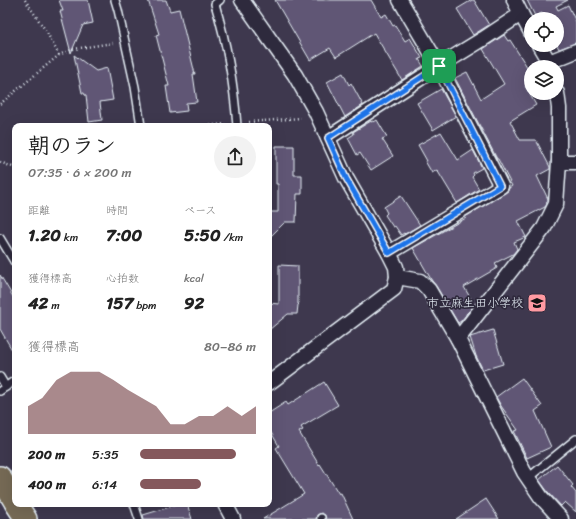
<!DOCTYPE html>
<html lang="ja">
<meta charset="utf-8">
<style>
body{margin:0;font-family:Sriracha,"Klee One",sans-serif;background:#f2f2f2;color:#222;height:100vh;display:flex;flex-direction:column;font-size:15px;white-space:nowrap}
*{box-sizing:border-box;margin:0}
p{font-size:13px;color:#767676}
.icon{flex:none;width:22px;height:22px;fill:none;stroke:currentColor;stroke-width:2;stroke-linecap:round;stroke-linejoin:round}
.map{position:relative;flex:1;overflow:hidden}
.side{position:absolute;left:12px;top:123px;width:260px;height:384px;display:flex;flex-direction:column;background:#fff;border-radius:8px;box-shadow:0 4px 16px #0002}
.side>*{flex:none}
.fabs{position:absolute;left:524px;top:12px;display:grid;gap:8px}
.fabs a{display:grid;place-items:center;width:40px;height:40px;border-radius:50%;background:#fff;box-shadow:0 4px 16px #0002;font-size:20px}
.pin{position:absolute;display:grid;place-items:center;width:34px;height:34px;color:#fff;margin:-17px;border-radius:8px;box-shadow:0 2px 6px #0006}
.round{display:grid;place-items:center;flex:none;width:42px;height:42px;border-radius:21px;background:#f2f2f2}
.summary{display:flex;align-items:center;justify-content:space-between;height:68px;padding:0 16px}
h1{font-size:22px;font-weight:700;line-height:30px}
.stats{display:grid;grid-template-columns:repeat(3,1fr);gap:6px;height:68px;padding:4px 16px}
.stats div{display:grid;align-content:center}
.stats b{font-size:17px;font-weight:700}
.stats small{font-size:11px;font-weight:400}
.stats p{font-size:11px}
.chart{height:112px;padding:8px 16px}
.chart p{display:flex;justify-content:space-between}
.chart svg{width:100%;height:72px;margin-top:4px;fill:#85585c;opacity:.7}
ul{padding:0 16px;list-style:none;font-size:13px}
li{display:grid;grid-template-columns:64px 48px 1fr;align-items:center;height:30px}
li i{height:10px;border-radius:5px;background:#85585c}
.map>svg:first-child{display:block}
</style>
<div class="map">
<svg width="576" height="519" viewBox="0 0 576 519">
<rect width="100%" height="100%" fill="#3e384e"/>
<filter id="ink" filterUnits="userSpaceOnUse"><feTurbulence type="fractalNoise" baseFrequency=".025" numOctaves="2"/><feDisplacementMap in="SourceGraphic" scale="8" xChannelSelector="R" yChannelSelector="G"/><feConvolveMatrix kernelMatrix="1 2 1 2 8 2 1 2 1" color-interpolation-filters="sRGB"/></filter>
<g filter="url(#ink)">
<g fill="#605774" stroke="#e8f1f8">
<path d="M 59,0 L 88,0 L 93,23 L 83,25 L 71,53 L 60,11 L 63,11 Z"/>
<path d="M 148,0 L 166,0 L 170,11 L 179,9 L 195,74 L 193,74 L 197,102 L 186,103 L 187,111 L 170,113 L 166,86 L 169,86 L 156,35 L 159,34 Z"/>
<path d="M 275,0 L 371,0 L 381,17 L 386,14 L 393,26 L 395,25 L 405,41 L 410,38 L 422,58 L 419,59 L 423,66 L 402,80 L 374,33 L 336,57 L 330,48 L 310,60 Z"/>
<path d="M 472,0 L 474,0 L 489,25 L 473,35 L 457,9 Z"/>
<path d="M 527,0 L 568,0 L 556,6 L 558,10 L 568,5 L 576,22 L 576,43 L 559,49 L 557,45 L 557,19 L 545,19 L 542,13 L 535,16 Z"/>
<path d="M 504,35 L 508,41 L 510,40 L 531,73 L 531,82 L 525,86 L 536,105 L 510,121 L 520,140 L 536,140 L 550,167 L 550,169 L 537,176 L 548,199 L 548,201 L 546,202 L 547,204 L 545,207 L 518,221 L 526,237 L 514,242 L 517,249 L 513,254 L 495,263 L 497,268 L 464,287 L 471,299 L 468,301 L 472,308 L 466,314 L 466,315 L 461,321 L 458,323 L 436,286 L 432,281 L 413,248 L 466,218 L 465,217 L 505,193 L 508,191 L 509,188 L 512,186 L 498,159 L 497,159 L 455,78 L 467,72 L 481,99 L 504,84 L 483,49 Z"/>
<path d="M 74,55 L 96,71 L 107,68 L 113,100 L 100,102 L 102,120 L 89,122 L 86,95 L 85,95 L 84,93 L 82,93 Z"/>
<path d="M 343,73 L 349,85 L 351,83 L 363,105 L 345,117 L 327,82 Z"/>
<path d="M 441,89 L 456,116 L 433,130 L 417,103 Z"/>
<path d="M 377,120 L 387,137 L 382,139 L 393,156 L 371,170 L 360,153 L 357,155 L 348,138 L 354,134 L 353,132 L 371,121 L 371,122 L 373,121 L 374,122 Z"/>
<path d="M 441,132 L 458,160 L 473,150 L 482,168 L 473,173 L 474,175 L 472,177 L 479,189 L 457,203 L 437,170 L 432,173 L 425,161 L 427,161 L 418,145 Z"/>
<path d="M 276,146 L 294,146 L 294,175 L 302,175 L 302,194 L 297,194 L 296,222 L 285,222 L 269,238 L 269,212 L 278,212 L 278,184 L 276,184 Z"/>
<path d="M 401,196 L 420,225 L 405,234 L 404,233 L 401,235 L 395,226 L 393,227 L 385,215 L 387,213 L 384,207 Z"/>
<path d="M 279,265 L 298,266 L 298,304 L 299,304 L 298,305 L 297,314 L 288,314 L 269,330 L 269,303 L 279,304 Z"/>
<path d="M 0,275 L 15,300 L 15,355 L 0,329 Z"/>
<path d="M 493,330 L 503,364 L 483,370 L 476,356 L 470,337 Z"/>
<path d="M 522,378 L 542,406 L 535,411 L 551,447 L 527,458 L 514,431 L 518,430 L 501,406 L 496,397 Z"/>
<path d="M 324,382 L 338,405 L 301,427 L 303,430 L 299,432 L 319,465 L 320,464 L 339,494 L 341,493 L 353,519 L 326,519 L 325,515 L 321,513 L 317,515 L 316,519 L 263,519 L 304,494 L 276,448 L 279,446 L 269,429 L 269,413 L 286,402 L 288,405 Z"/>
<path d="M 557,465 L 573,485 L 571,487 L 576,493 L 576,512 L 565,502 L 561,506 L 548,492 L 539,480 Z"/>
<path d="M 486,499 L 499,519 L 456,519 Z"/>
<path d="M 180,504 L 187,504 L 192,519 L 144,519 L 143,515 Z"/>
</g>
<g fill="none" stroke-linecap="round" stroke-linejoin="round">
<g stroke="#e8f1f8" stroke-width="10">
<g id="service">
<path d="M 115,0 L 118,10 L 135,87 L 141,126"/>
<path d="M 220,0 L 215,4 C 227,44 234,85 237,126"/>
<path d="M 0,238 L 15,263"/>
<path d="M 0,377 L 6,387"/>
<path d="M 0,391 L 15,380"/>
<path d="M 528,478 L 576,439"/>
<path d="M 134,504 L 139,519"/>
<path d="M 321,518 L 321,519"/>
</g>
</g>
<g stroke="#e8f1f8" stroke-width="17">
<g id="minor">
<path d="M 242,0 L 295,75 L 316,112 L 346,178 L 389,253 L 396,267 L 397,277 L 394,289 L 269,383"/>
<path d="M 521,14 L 531,32"/>
<path d="M 539,45 L 549,62 L 550,67"/>
<path d="M 549,62 L 576,51"/>
<path d="M 557,93 L 559,108 L 559,162 L 556,204 L 544,228 L 458,339 L 524,472 L 541,497 L 561,519"/>
<path d="M 328,138 L 439,66 L 483,39 L 521,14 L 514,0"/>
<path d="M 559,162 L 576,162"/>
<path d="M 389,253 L 501,186 L 439,66 L 400,0"/>
<path d="M 397,277 L 420,281 L 429,290 L 458,339"/>
<path d="M 225,504 L 233,519"/>
</g>
</g>
<g stroke="#e8f1f8" stroke-width="24">
<g id="primary">
<path d="M 0,477 L 15,502"/>
<path d="M 16,504 L 26,519"/>
</g>
</g>
<g stroke="#e8f1f8" stroke-width="2.5" stroke-dasharray="1 3" stroke-linecap="butt">
<path d="M 25,0 L 46,31 L 59,55"/>
<path d="M 0,104 L 59,55 L 73,49 L 113,43"/>
<path d="M 249,122 L 301,118"/>
<path d="M 202,126 L 226,124"/>
<path d="M 0,162 L 15,168"/>
</g>
<use href="#service" stroke="#2f2a3d" stroke-width="7"/>
<use href="#minor" stroke="#2f2a3d" stroke-width="14"/>
<use href="#primary" stroke="#766a54" stroke-width="21"/>
</g>
</g>
<g fill="none" stroke-linecap="round" stroke-linejoin="round" filter="url(#ink)">
<g stroke="#fff" stroke-width="8">
<path id="route" d="M 439,66 L 500,186 L 389,253 L 346,178 L 328,138 Z"/>
</g>
<use href="#route" stroke="#1a73e8" stroke-width="5"/>
</g>
<defs>
<g id="school-square" transform="scale(1)"><rect x="-9" y="-9" width="18" height="18" rx="4" fill="#ff9aa2" stroke="#2f2a3d"/><path d="M0-5L7-2L0 1L-7-2ZM-4 1L0 2.5L4 1V4Q0 6-4 4Z" fill="#111"/></g>
</defs>
<g fill-rule="evenodd">
<use href="#school-square" x="537" y="303"/>
</g>
<g text-anchor="middle" stroke-width="3.5" stroke-linejoin="round" paint-order="stroke">
<g font-size="12" fill="#e8f1f8" stroke="#2f2a3d" text-anchor="end">
<text x="523" y="307">市立麻生田小学校</text>
</g>
</g>
</svg>
<div class="fabs">
<a><svg class="icon" aria-label="locate" viewBox="0 0 24 24"><circle cx="12" cy="12" r="6"/><path d="M12 2v4M12 18v4M2 12h4M18 12h4"/></svg></a>
<a><svg class="icon" aria-label="layers" viewBox="0 0 24 24"><path d="M12 4l9 5-9 5-9-5zM3 14l9 5 9-5"/></svg></a>
</div>
<div class="pin" style="left:439px;top:66px;background:#1e9e55"><svg class="icon" aria-label="arrive" viewBox="0 0 24 24"><path d="M6 21V4h12l-3 4 3 4H6"/></svg></div>
<section class="side">
<div class="summary"><div><h1>朝のラン</h1><p>07:35 · 6 × 200 m</p></div><a class="round"><svg class="icon" aria-label="share" viewBox="0 0 24 24"><path d="M12 15V3M7 8l5-5 5 5M5 13v7h14v-7"/></svg></a></div>
<div class="stats">
<div><p>距離</p><b>1.20<small> km</small></b></div>
<div><p>時間</p><b>7:00</b></div>
<div><p>ペース</p><b>5:50<small> /km</small></b></div>
</div>
<div class="stats">
<div><p>獲得標高</p><b>42<small> m</small></b></div>
<div><p>心拍数</p><b>157<small> bpm</small></b></div>
<div><p>kcal</p><b>92</b></div>
</div>
<div class="chart"><p><span>獲得標高</span>80–86 m</p>
<svg viewBox="0 0 160 44" preserveAspectRatio="none"><path d="M0 44V27L10 22L20 11L30 6L40 6L50 6L60 11L70 17L80 22L90 27L100 38L110 38L120 33L130 33L140 27L150 33L160 27V44z"/></svg>
</div>
<ul>
<li><b>200 m</b>5:35<i style="width:83%"></i></li>
<li><b>400 m</b>6:14<i style="width:53%"></i></li>
</ul>
</section>
</div>
